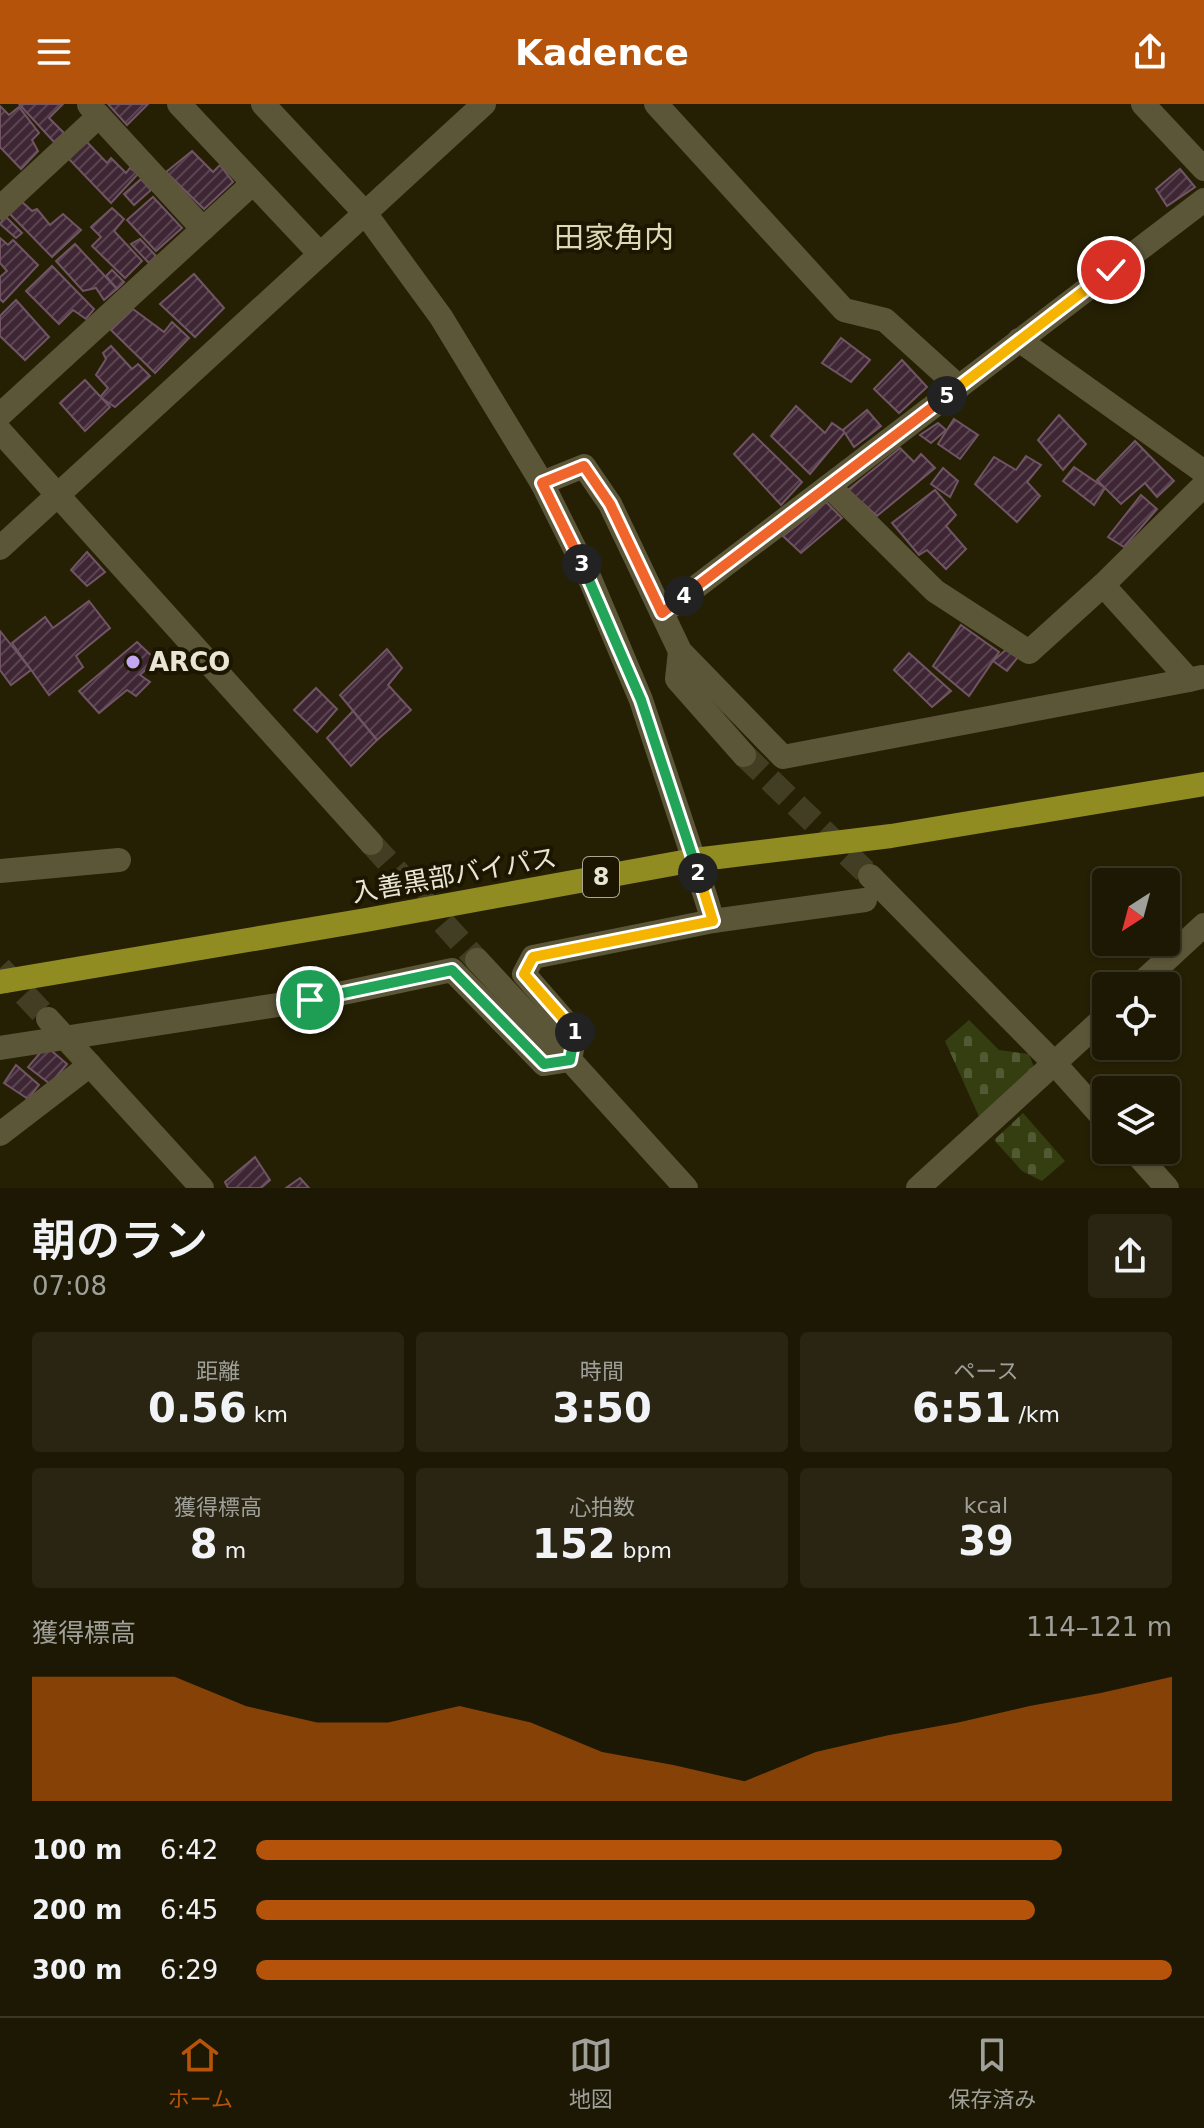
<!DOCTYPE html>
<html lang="ja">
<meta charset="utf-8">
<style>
body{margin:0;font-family:"DejaVu Sans","Noto Sans JP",sans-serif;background:#292512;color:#f1f3f6;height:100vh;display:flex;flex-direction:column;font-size:30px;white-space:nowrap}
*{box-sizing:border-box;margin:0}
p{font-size:26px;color:#a0a09a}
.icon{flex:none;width:44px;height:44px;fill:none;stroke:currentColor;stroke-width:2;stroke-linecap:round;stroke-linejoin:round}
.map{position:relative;height:1084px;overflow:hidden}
.panel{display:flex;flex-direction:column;background:#1c1803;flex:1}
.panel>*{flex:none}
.needle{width:52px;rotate:216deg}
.controls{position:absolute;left:1092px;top:764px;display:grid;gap:16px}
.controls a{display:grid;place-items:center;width:88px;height:88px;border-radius:8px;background:#1c1803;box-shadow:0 2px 6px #0004,0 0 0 2px #3a3725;font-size:40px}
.pin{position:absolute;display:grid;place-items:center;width:68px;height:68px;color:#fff;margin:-34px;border:4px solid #fff;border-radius:50%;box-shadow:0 2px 8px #0007}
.km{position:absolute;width:40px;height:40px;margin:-20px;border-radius:50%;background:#222;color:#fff;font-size:22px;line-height:40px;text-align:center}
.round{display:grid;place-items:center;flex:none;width:84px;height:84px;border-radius:8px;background:#292512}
.headline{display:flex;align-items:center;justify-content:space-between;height:136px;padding:0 32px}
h1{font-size:44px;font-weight:600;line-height:60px}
.metrics{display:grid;grid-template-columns:repeat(3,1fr);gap:12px;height:136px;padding:8px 32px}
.metrics div{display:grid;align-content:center;border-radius:8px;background:#292512;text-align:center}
.metrics b{font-size:40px;font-weight:600}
.metrics small{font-size:22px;font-weight:400}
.metrics p{font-size:22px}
.chart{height:224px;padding:16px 32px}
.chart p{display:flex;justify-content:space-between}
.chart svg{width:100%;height:144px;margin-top:8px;fill:#b45309;opacity:.7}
ul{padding:0 32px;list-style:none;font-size:26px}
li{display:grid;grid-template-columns:128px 96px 1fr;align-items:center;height:60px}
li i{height:20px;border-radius:10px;background:#b45309}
header{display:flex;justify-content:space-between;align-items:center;height:104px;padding:0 32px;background:#b45309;color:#fff;font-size:36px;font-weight:600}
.dock{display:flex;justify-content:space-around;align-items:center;height:112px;border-top:2px solid #3a3725;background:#1c1803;font-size:22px;color:#a0a09a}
.dock a{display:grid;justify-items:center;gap:4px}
.dock .current{color:#b45309}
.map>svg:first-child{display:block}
</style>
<header><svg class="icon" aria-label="menu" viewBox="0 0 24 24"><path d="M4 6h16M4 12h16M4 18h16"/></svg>Kadence<svg class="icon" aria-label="share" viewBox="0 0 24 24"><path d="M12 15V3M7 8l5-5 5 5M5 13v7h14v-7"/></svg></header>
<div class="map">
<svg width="1204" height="1084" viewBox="0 0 1204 1084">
<defs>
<pattern id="cemetery-stones" width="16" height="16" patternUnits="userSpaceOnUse" patternTransform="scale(2)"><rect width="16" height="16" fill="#353e11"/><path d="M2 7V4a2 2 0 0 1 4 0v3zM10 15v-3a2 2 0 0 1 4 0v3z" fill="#525a33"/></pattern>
<pattern id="building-hatch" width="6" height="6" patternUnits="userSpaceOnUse" patternTransform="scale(2)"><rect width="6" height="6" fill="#3f2635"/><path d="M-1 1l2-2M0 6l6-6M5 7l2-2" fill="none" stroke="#5b4551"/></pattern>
</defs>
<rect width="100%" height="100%" fill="#252004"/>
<g fill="url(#cemetery-stones)">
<path d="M 969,916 L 999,946 L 1029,950 L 1035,966 L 981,1017 L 945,937 Z"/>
<path d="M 1023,1009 L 1065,1057 L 1042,1077 L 1022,1067 L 994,1036 Z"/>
</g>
<g fill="url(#building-hatch)" stroke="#715565" stroke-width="2">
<path d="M 19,0 L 63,0 L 49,14 L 64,29 L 54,38 Z"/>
<path d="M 108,0 L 148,0 L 127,21 Z"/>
<path d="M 0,2 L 9,11 L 19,3 L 39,29 L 32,36 L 38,47 L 21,65 L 0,43 Z"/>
<path d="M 85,36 L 107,59 L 111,54 L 126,69 L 130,64 L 138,70 L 111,99 L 68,54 Z"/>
<path d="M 192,47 L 213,68 L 220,61 L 233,78 L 204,105 L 166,68 Z"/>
<path d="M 1180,65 L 1195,83 L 1167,102 L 1156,85 Z"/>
<path d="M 141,75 L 151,86 L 134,101 L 124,90 Z"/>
<path d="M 153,93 L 182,124 L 156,147 L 127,116 Z"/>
<path d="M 20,96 L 32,107 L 37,105 L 50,121 L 63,110 L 81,126 L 52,153 L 8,108 Z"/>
<path d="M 112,104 L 124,115 L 114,127 L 142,157 L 125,174 L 92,142 L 101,133 L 91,123 Z"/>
<path d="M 5,112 L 22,129 L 16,134 L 0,120 Z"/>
<path d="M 0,134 L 8,141 L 13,136 L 38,161 L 3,198 L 0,195 L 0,173 L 7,167 L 0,159 Z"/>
<path d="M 140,135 L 156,152 L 149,159 L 131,140 Z"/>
<path d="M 75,140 L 117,185 L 104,196 L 96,184 L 83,187 L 56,157 Z"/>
<path d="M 52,162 L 94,205 L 86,215 L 73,206 L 59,220 L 26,187 Z"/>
<path d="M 112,166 L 124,178 L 117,185 L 106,172 Z"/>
<path d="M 194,170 L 224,204 L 195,233 L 160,200 Z"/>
<path d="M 16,196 L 49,233 L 25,256 L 0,232 L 0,212 Z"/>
<path d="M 133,205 L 164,228 L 172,218 L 189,234 L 155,269 L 111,226 Z"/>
<path d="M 841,234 L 870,256 L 851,278 L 822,259 Z"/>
<path d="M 111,242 L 132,265 L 138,260 L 150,272 L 115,303 L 100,293 L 108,284 L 96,271 L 106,255 L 103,249 Z"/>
<path d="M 902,256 L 927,283 L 899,309 L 874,285 Z"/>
<path d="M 85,276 L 110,303 L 85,327 L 60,299 Z"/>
<path d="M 796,302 L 825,329 L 832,319 L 845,328 L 810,370 L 771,332 Z"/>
<path d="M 867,306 L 881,322 L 854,343 L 843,326 Z"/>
<path d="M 1059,311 L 1086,340 L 1063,366 L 1038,336 Z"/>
<path d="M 954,315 L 978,331 L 960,355 L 938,340 Z"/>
<path d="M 938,319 L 946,326 L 931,339 L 920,331 Z"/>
<path d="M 753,330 L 802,378 L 781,401 L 734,350 Z"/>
<path d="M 1135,337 L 1174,377 L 1157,393 L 1145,379 L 1121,400 L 1097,376 Z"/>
<path d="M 900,344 L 914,358 L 921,350 L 935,364 L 877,412 L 848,386 Z"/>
<path d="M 1026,352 L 1041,361 L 1027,378 L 1040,392 L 1017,418 L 975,380 L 994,353 L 1016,366 Z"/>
<path d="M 1074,363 L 1105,384 L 1094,401 L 1063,377 Z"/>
<path d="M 943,364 L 958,377 L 950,393 L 931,380 Z"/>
<path d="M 935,386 L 956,411 L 946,422 L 966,445 L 946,465 L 927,446 L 919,451 L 892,419 Z"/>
<path d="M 1141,391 L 1157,405 L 1124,443 L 1108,433 Z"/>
<path d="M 826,398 L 842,414 L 801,449 L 783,432 Z"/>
<path d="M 87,448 L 105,468 L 87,482 L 71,466 Z"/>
<path d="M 89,497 L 110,524 L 76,552 L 83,563 L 49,591 L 12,539 L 45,513 L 53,524 Z"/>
<path d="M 961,521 L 999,548 L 969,592 L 933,562 Z"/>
<path d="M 0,527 L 31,566 L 11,581 L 0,566 Z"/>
<path d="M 137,538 L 156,556 L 140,571 L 150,578 L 136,592 L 127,586 L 99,609 L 79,587 Z"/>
<path d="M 387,545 L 402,564 L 388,581 L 411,606 L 377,636 L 340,591 Z"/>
<path d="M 1007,545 L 1018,553 L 1007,567 L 993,557 Z"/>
<path d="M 909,549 L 951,587 L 932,603 L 894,566 Z"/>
<path d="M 316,584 L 337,605 L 317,628 L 294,606 Z"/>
<path d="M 353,607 L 377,636 L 351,662 L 327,634 Z"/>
<path d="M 46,942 L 67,960 L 50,980 L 28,963 Z"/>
<path d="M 16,961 L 39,981 L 28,995 L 4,979 Z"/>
<path d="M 255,1053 L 270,1076 L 261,1084 L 228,1084 L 225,1078 Z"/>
<path d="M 300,1074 L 309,1084 L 286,1084 Z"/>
</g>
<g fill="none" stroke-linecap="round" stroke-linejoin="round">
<g stroke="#423e23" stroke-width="24" stroke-dasharray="24 12" stroke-linecap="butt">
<path d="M 744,651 L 870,772"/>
<path d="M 0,864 L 48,915"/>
</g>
<path stroke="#423e23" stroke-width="24" stroke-dasharray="24 12" stroke-linecap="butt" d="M 371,739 L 477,856"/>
<g stroke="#5c5639" stroke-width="24">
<path d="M 179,0 L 320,150"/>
<path d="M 656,0 L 844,206 L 885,216 L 959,283"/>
<path d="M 1143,0 L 1204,65"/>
<path d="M 99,12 L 203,125"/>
<path d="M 0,104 L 99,12 L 89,1"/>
<path d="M 1019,236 L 1204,368"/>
<path d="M 0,311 L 252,80"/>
<path d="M 542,379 L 584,362 L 610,400 L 680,547 L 783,653 L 1189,576"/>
<path d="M 829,382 L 935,487 L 1029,548 L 1103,481"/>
<path d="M 0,444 L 484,0"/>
<path d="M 662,509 L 1204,96"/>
<path d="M 680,547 L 677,575 L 744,651"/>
<path d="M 1202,573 L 1189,576 L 1103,481 L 1204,381"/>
<path d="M 0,767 L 119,756"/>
<path d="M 870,772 L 1055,960 L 1106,1017"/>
<path d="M 713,817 L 865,796"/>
<path d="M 1138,882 L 1204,821"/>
<path d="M 48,915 L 202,1084"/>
<path d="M 0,944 L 310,896 L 452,866 L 544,960 L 570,956"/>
<path d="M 570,956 L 575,929 L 524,870 L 533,853 L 713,817 L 694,756"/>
<path d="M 570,956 L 686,1084"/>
<path d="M 0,1030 L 90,961"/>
<path d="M 1133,1046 L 1167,1084"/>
<path d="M 918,1084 L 1106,912"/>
</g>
<g stroke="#5c5639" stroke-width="24">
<path d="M 263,0 L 365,109 L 441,213 L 542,379 L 590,475 L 641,596 L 694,756"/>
<path d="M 0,327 L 371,739"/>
<path d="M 477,856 L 570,956"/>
</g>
<path stroke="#908c22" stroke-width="24" d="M 0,878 L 366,816 L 694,756 L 891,732 L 1204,680"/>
</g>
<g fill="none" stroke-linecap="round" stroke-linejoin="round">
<g stroke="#fff" stroke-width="16">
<path id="split-1" d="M 310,896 L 452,866 L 544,960 L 570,956 L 575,928"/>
</g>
<g stroke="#fff" stroke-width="16">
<path id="split-2" d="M 575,928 L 524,870 L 533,853 L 713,817 L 698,769"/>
</g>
<g stroke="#fff" stroke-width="16">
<path id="split-3" d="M 582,460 L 641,596 L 698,769"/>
</g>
<g stroke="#fff" stroke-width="16">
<path id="split-4" d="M 582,460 L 542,379 L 584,362 L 610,400 L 662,509 L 684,492"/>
</g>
<g stroke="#fff" stroke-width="16">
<path id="split-5" d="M 684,492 L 947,292"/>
</g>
<g stroke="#fff" stroke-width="16">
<path id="split-6" d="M 947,292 L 1111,166"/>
</g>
<use href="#split-1" stroke="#22a559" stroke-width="10"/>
<use href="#split-2" stroke="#f5b400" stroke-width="10"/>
<use href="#split-3" stroke="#22a559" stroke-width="10"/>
<use href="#split-4" stroke="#f0652b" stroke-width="10"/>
<use href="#split-5" stroke="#f0652b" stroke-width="10"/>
<use href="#split-6" stroke="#f5b400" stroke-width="10"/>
</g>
<circle fill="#c3a7f2" stroke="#1c1600" stroke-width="3" cx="133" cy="558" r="8"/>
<g text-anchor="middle" stroke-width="8" stroke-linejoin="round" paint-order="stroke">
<rect fill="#1c1600" stroke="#aba794" stroke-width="2" x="583" y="753" width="36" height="40" rx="6"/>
<g font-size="24" font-weight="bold" fill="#e8e5d4">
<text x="601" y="781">8</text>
</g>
<g font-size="26" font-weight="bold" fill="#e8e5d4" stroke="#1c1600" text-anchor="start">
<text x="149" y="567">ARCO</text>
</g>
<g font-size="26" fill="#e8e5d4" stroke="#1c1600">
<text transform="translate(454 771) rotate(-10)" y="9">入善黒部バイパス</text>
</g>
<g font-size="30" fill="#dfd8b7" stroke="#1c1600">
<text x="614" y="144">田家角内</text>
</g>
</g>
</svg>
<div class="controls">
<a><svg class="needle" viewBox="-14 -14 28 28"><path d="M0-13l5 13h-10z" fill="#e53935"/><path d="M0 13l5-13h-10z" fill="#a0a09a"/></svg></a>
<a><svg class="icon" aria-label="locate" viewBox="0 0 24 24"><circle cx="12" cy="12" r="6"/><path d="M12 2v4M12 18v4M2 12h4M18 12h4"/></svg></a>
<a><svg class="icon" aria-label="layers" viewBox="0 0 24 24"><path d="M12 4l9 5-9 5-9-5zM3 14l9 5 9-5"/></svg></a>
</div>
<div class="pin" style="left:310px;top:896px;background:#1e9e55"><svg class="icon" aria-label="arrive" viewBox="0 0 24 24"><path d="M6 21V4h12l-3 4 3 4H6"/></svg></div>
<div class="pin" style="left:1111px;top:166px;background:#d93025"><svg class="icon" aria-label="check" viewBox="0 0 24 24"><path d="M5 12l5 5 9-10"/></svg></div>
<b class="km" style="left:575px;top:928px">1</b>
<b class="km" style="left:698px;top:769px">2</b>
<b class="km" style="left:582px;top:460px">3</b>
<b class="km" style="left:684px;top:492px">4</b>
<b class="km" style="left:947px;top:292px">5</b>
</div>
<section class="panel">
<div class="headline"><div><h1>朝のラン</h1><p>07:08</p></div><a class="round"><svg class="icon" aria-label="share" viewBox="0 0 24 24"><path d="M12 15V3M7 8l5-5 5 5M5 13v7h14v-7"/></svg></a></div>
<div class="metrics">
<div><p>距離</p><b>0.56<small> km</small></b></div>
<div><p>時間</p><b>3:50</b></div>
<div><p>ペース</p><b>6:51<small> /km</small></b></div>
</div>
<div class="metrics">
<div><p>獲得標高</p><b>8<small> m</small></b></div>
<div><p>心拍数</p><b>152<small> bpm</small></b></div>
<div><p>kcal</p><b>39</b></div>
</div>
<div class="chart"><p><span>獲得標高</span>114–121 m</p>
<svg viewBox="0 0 160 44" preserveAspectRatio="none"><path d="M0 44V6L10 6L20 6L30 15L40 20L50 20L60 15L70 20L80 29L90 33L100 38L110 29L120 24L130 20L140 15L150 11L160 6V44z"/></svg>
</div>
<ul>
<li><b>100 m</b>6:42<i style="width:88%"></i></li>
<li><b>200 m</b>6:45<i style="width:85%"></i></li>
<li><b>300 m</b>6:29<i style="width:100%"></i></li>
</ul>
</section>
<nav class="dock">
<a class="current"><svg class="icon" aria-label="home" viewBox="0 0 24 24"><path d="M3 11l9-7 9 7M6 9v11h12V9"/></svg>ホーム</a>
<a><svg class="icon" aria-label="map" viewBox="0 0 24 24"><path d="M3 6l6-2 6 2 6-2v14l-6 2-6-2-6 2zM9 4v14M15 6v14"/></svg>地図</a>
<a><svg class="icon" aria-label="saved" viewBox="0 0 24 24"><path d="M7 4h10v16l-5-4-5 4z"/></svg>保存済み</a>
</nav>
